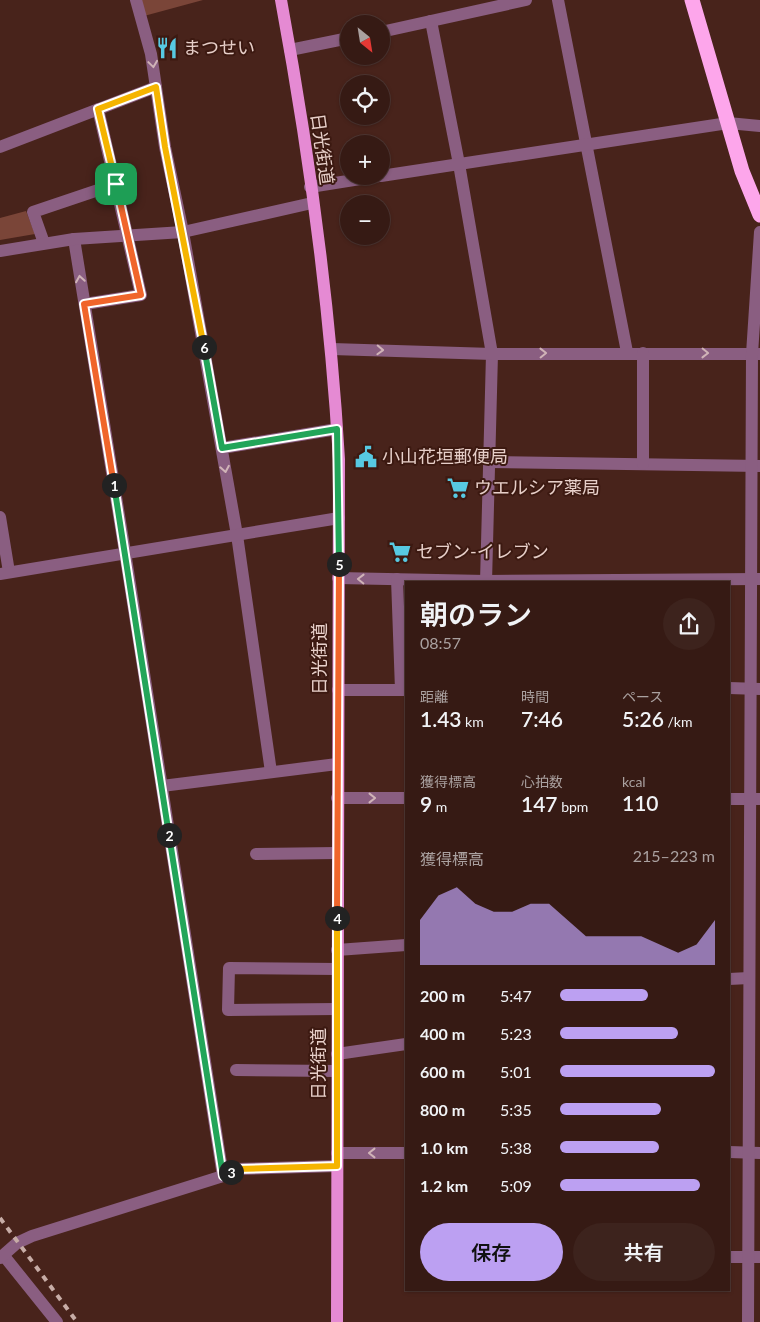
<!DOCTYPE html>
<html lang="ja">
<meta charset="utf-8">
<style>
body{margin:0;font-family:Lato,"Noto Sans JP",sans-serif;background:#3d231d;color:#f1f3f6;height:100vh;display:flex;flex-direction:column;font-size:19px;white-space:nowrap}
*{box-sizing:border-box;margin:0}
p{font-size:16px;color:#aaa1a0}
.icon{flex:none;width:28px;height:28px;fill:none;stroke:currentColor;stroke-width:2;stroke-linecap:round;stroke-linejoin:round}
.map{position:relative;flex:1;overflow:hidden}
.panel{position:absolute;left:405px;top:581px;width:325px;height:710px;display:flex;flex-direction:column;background:#361a14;border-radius:0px;box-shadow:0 1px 4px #0004,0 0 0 1px #503834}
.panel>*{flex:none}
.needle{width:32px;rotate:150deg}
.buttons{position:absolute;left:340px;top:15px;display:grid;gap:10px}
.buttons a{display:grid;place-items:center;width:50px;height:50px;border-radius:50%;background:#361a14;box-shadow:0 1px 4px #0004,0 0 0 1px #503834;font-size:25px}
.pin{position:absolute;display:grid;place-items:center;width:42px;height:42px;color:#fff;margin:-21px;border-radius:10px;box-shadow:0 2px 8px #0006}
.km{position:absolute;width:25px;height:25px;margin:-12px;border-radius:50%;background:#222;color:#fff;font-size:14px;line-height:25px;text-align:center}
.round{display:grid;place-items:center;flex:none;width:52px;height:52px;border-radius:26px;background:#3d231d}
.head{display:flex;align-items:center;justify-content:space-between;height:85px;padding:0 15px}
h1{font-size:28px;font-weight:600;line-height:38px}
.stats{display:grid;grid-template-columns:repeat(3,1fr);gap:8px;height:85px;padding:5px 15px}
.stats div{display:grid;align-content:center}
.stats b{font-size:21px;font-weight:600}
.stats small{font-size:14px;font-weight:400}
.stats p{font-size:14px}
.chart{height:140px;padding:10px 15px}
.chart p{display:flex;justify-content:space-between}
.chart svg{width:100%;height:90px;margin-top:5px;fill:#bca0f2;opacity:.7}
.action{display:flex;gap:10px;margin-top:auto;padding:10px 15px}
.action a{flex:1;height:58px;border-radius:30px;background:#bca0f2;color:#111;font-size:20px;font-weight:600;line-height:58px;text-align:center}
.action a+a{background:#3d231d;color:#f1f3f6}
ul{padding:0 15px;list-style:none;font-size:16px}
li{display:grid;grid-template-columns:80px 60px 1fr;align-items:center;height:38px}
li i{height:12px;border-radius:6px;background:#bca0f2}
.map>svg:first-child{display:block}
</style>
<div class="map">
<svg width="760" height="1322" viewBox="0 0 760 1322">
<rect width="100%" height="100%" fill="#48231b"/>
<g fill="#7a4538">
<path d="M 139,0 L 203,0 L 144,16 Z"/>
<path d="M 26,211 L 35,234 L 0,240 L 0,218 Z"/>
</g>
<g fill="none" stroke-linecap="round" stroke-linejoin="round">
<g stroke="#8a5e81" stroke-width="12">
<path d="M 136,0 L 151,54 L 165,147 L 183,232 L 237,535 L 271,772"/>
<path d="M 558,0 L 627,352"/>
<path d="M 431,21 L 459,164 L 492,354 L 486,582"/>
<path d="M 381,32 L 526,0"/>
<path d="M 290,50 L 349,38"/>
<path d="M 0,147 L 156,87"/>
<path d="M 381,176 L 728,123 L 760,126"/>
<path d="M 310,187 L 379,176"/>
<path d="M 74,239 L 125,552 L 223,1176"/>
<path d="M 44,243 L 33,212 L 116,184"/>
<path d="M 0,251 L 74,239 L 183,232 L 312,203"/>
<path d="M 85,304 L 141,295 L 98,109"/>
<path d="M 332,349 L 492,354 L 759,354"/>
<path d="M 222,448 L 337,429"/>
<path d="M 490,462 L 760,466"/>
<path d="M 643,464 L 643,353"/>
<path d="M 0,517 L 9,572"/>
<path d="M 0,574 L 339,518"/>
<path d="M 338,578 L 486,581 L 760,579"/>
<path d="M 397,579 L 401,690"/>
<path d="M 729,688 L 760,689"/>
<path d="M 338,690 L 406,690"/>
<path d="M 162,786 L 337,764"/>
<path d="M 337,798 L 406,798"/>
<path d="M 729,799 L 760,799"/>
<path d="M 256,854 L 337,853"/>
<path d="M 337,950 L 406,945"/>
<path d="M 337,969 L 229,968 L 228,1010 L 337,1009"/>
<path d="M 729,979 L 749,978"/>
<path d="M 337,1054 L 406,1044"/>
<path d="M 236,1070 L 337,1071"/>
<path d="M 729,1152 L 760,1153"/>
<path d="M 337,1153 L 406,1153"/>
<path d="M 4,1256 L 57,1322"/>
<path d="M 729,1257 L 760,1257"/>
<path d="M 0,1258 L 17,1243 L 32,1236 L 223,1176 L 236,1169 L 337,1166"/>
<path d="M 748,1322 L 752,354 L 760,232"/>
</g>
<path stroke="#e58ad3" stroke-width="12" d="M 281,0 C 309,151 330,305 339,459 L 337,1322"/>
<path stroke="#fda6eb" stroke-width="15" d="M 692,0 L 742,171 L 760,215"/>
<path stroke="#c7aca6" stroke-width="4" stroke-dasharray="6 6" stroke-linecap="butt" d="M 0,1218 L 77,1322"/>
</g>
<defs><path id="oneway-chevron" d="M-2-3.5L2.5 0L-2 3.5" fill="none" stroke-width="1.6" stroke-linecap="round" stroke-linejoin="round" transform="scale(1.25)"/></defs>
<g stroke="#d0b3b7">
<use href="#oneway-chevron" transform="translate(153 64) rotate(82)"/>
<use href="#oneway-chevron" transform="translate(80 279) rotate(-99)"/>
<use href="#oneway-chevron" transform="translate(380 350) rotate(2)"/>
<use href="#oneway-chevron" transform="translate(543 353) rotate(-1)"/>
<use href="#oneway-chevron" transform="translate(705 353) rotate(1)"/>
<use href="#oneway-chevron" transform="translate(225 469) rotate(80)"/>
<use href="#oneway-chevron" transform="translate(361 579) rotate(-179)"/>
<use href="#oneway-chevron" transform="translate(372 798)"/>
<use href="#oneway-chevron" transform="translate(372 1153) rotate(-180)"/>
</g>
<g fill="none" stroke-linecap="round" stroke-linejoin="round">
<g stroke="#fff" stroke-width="10">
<path id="split-1" d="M 114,485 L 84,304 L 141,295 L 116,184"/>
</g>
<g stroke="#fff" stroke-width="10">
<path id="split-2" d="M 114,485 L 169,835"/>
</g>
<g stroke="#fff" stroke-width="10">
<path id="split-3" d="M 169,835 L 223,1176 L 231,1172"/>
</g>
<g stroke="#fff" stroke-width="10">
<path id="split-4" d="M 231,1172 L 236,1169 L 337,1166 L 337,918"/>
</g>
<g stroke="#fff" stroke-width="10">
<path id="split-5" d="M 337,918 L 339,564"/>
</g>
<g stroke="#fff" stroke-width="10">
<path id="split-6" d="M 204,347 L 222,448 L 337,429 L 339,564"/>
</g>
<g stroke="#fff" stroke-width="10">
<path id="split-7" d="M 116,184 L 98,109 L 156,87 L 165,147 L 204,347"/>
</g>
<use href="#split-1" stroke="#f0652b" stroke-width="6"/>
<use href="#split-2" stroke="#22a559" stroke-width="6"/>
<use href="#split-3" stroke="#22a559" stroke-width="6"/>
<use href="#split-4" stroke="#f5b400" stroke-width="6"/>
<use href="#split-5" stroke="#f0652b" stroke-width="6"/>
<use href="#split-6" stroke="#22a559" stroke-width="6"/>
<use href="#split-7" stroke="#f5b400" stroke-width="6"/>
</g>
<defs>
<g id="restaurant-bare" transform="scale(1.725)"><path d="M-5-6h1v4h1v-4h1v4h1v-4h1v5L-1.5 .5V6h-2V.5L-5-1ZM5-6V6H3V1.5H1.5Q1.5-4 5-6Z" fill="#57c9e2" stroke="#3c1911" stroke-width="2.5" paint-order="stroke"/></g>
<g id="civic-bare" transform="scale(1.725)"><path d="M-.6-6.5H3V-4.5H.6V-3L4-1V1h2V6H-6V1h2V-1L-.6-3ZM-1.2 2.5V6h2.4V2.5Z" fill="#57c9e2" stroke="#3c1911" stroke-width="2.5" paint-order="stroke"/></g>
<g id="supermarket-bare" transform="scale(1.725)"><path d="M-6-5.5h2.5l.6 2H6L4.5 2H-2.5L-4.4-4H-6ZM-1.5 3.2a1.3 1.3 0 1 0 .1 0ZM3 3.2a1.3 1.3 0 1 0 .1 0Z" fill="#57c9e2" stroke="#3c1911" stroke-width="2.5" paint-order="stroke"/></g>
</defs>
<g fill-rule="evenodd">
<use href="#restaurant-bare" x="167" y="48"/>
<use href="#civic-bare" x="366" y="457"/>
<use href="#supermarket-bare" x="458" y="488"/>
<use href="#supermarket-bare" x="400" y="552"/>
</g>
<g text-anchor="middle" stroke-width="4" stroke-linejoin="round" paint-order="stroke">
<g font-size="18" fill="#e7cfc9" stroke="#3c1911" text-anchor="start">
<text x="183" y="54">まつせい</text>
<text x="382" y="463">小山花垣郵便局</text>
<text x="474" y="494">ウエルシア薬局</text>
<text x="416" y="558">セブン-イレブン</text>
</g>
<g font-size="18" fill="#e7cfc9" stroke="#3c1911">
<text transform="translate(322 149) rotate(82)" y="6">日光街道</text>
<text transform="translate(320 659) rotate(-90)" y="6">日光街道</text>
<text transform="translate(319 1064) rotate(-90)" y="6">日光街道</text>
</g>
</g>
</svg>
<div class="buttons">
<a><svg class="needle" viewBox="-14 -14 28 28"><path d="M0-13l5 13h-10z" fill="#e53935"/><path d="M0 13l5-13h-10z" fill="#aaa1a0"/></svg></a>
<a><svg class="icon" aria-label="locate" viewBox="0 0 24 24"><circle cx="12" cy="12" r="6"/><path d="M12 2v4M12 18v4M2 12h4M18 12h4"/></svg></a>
<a>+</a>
<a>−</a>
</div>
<div class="pin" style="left:116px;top:184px;background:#1e9e55"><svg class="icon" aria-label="arrive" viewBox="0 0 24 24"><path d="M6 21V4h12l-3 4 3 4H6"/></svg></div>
<b class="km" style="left:114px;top:485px">1</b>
<b class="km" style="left:169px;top:835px">2</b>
<b class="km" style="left:231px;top:1172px">3</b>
<b class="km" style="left:337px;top:918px">4</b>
<b class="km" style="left:339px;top:564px">5</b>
<b class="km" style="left:204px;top:347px">6</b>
<section class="panel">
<div class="head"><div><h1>朝のラン</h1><p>08:57</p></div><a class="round"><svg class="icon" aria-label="share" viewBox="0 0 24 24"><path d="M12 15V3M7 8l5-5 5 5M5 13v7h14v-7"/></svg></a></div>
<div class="stats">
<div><p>距離</p><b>1.43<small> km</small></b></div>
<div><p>時間</p><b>7:46</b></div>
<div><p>ペース</p><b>5:26<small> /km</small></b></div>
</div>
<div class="stats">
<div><p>獲得標高</p><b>9<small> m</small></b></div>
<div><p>心拍数</p><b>147<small> bpm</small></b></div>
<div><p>kcal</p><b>110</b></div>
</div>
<div class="chart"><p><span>獲得標高</span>215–223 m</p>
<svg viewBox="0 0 160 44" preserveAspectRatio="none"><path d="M0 44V22L10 10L20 6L30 14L40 18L50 18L60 14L70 14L80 22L90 30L100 30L110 30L120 30L130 34L140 38L150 34L160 22V44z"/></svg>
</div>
<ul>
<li><b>200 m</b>5:47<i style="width:57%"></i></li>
<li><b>400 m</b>5:23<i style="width:76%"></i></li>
<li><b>600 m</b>5:01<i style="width:100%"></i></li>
<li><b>800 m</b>5:35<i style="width:65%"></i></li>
<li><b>1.0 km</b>5:38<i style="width:64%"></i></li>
<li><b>1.2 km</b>5:09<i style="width:90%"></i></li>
</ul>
<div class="action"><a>保存</a><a>共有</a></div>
</section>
</div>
